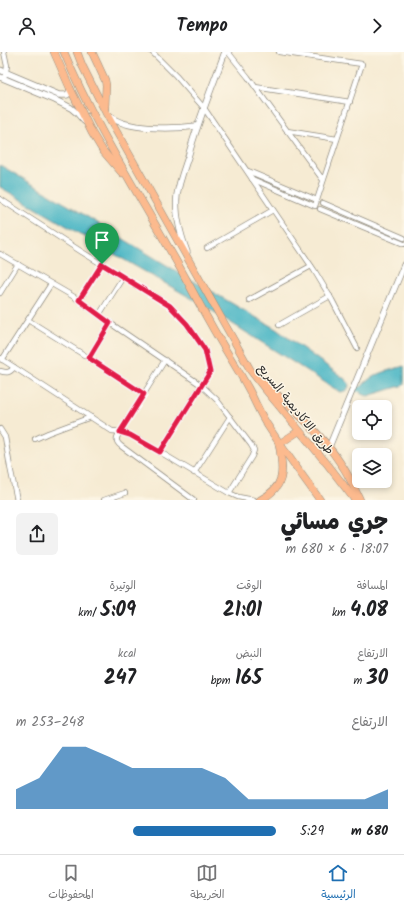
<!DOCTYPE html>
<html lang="ar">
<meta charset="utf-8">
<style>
body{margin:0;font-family:Kalam,"Playpen Sans Arabic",sans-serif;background:#f2f2f2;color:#202124;direction:rtl;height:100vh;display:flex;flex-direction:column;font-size:15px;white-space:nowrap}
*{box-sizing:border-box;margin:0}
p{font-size:13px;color:#757577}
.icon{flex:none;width:22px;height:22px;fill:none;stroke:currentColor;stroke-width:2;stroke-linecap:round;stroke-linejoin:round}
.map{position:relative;height:448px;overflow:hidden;direction:ltr}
.panel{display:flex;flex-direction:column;background:#fff;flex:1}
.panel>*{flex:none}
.controls{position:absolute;left:352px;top:348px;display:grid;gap:8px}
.controls a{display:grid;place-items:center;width:40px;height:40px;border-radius:6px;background:#fff;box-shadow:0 2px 6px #0003;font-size:20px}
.pin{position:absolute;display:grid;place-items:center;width:34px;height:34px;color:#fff;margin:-41px -17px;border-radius:50% 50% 50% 0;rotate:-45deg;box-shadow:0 0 4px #0007}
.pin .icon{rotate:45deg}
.round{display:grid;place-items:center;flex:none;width:42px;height:42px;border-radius:6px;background:#f2f2f2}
.overview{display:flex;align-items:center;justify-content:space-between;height:68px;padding:0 16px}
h1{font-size:22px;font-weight:800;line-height:30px}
.figures{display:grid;grid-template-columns:repeat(3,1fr);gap:6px;height:68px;padding:4px 16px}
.figures div{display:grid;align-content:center}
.figures b{font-size:20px;font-weight:800}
.figures small{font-size:11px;font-weight:400}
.figures p{font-size:11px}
.chart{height:112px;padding:8px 16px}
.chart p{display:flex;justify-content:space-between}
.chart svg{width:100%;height:72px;margin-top:4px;fill:#1f6fb2;opacity:.7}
ul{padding:0 16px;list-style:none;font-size:13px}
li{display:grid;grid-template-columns:64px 48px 1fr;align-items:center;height:30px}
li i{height:10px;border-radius:5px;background:#1f6fb2}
header{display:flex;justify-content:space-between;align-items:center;height:52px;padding:0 16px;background:#fff;font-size:18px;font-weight:800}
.menu{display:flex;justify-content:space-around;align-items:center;height:56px;border-top:1px solid #e0e0e0;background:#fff;font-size:11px;color:#757577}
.menu a{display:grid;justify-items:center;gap:2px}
.menu .selected{color:#1f6fb2}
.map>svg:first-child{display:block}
</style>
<header><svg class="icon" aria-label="forward" viewBox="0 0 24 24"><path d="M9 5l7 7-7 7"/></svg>Tempo<svg class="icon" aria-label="person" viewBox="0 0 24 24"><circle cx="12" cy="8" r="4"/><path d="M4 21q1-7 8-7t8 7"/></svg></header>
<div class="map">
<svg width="404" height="448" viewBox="0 0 404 448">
<rect width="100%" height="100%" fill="#fcf5e5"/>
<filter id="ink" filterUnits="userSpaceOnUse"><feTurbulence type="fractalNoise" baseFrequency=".025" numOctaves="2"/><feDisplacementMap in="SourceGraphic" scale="8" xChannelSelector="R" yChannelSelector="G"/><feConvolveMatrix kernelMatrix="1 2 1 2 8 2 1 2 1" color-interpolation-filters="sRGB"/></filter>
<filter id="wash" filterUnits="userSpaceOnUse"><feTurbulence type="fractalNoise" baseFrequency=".012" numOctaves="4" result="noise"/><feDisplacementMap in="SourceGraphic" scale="16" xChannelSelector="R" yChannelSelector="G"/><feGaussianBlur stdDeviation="0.9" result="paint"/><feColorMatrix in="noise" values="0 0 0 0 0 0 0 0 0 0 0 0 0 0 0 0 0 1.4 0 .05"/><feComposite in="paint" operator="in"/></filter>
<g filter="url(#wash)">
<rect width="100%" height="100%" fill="#f6ebd3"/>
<g fill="#49b6c5" stroke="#3a7078">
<path d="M 0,113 L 83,162 L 130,191 L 178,220 L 276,277 L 345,327 L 349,331 C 349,337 347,339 340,340 L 203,253 L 128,210 L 0,135 Z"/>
<path d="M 404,314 L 404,333 L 368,344 L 361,342 L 360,337 C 369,322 388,319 404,314 Z"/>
</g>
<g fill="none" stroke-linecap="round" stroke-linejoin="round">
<path stroke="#49b6c5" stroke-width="5.5" d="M 357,337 L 360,337"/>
</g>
</g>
<g filter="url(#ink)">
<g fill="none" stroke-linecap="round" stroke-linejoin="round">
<g stroke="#908b7f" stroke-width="6">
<g id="minor">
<path d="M 4,0 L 7,14 L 5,23"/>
<path d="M 152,0 L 176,24 L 204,56 L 314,218 L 332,248 L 357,296"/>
<path d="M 228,0 L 248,25 L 323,128"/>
<path d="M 255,35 L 350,50"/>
<path d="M 287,79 L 337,87"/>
<path d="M 248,119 L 317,148"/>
<path d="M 252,127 L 315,154 L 362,12 L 279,0"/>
<path d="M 0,147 L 82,200 L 170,254 L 187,272 L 205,298 L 210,319 L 160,400"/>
<path d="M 323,151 L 404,186"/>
<path d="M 320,157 L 404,192"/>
<path d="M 207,196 L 273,158"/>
<path d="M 0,202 L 76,246 L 110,271 L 201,333 L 217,348 L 251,393 L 254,398 L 252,404 L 229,441"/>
<path d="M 0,241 L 18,212"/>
<path d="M 79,248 L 102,212"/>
<path d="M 249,248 L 311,214"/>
<path d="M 99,263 L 123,225"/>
<path d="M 28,268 L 89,306 L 144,342"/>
<path d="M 279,273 L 330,244"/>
<path d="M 0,306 L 112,379 L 123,380 L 138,387 L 229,441 L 238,445 L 254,448"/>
<path d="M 89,306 L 110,271"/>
<path d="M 2,308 L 51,232"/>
<path d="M 165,308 L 120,380 C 116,386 115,389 121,394 L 194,448"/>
<path d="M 0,319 C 7,321 10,321 14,315"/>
<path d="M 0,377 L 5,385 L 10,415 L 17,448"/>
<path d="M 35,387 L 48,381 L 91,365"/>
<path d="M 194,421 L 230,365"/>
<path d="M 104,448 L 125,441"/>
</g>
</g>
<g stroke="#908b7f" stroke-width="7">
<g id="tertiary">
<path d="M 0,18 L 59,43 L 67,43 L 69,41 L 70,36"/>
<path d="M 0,25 L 55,48 L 71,56 L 77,61 L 84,69"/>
<path d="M 108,63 C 125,79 175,77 197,74"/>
<path d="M 187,200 C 181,184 175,161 177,143 C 179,130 184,117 188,105 C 198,69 212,35 225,0"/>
<path d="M 329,395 L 404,213"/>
</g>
</g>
<g stroke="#908b7f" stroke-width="8">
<path id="primary" d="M 260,448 C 287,434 283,418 279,392"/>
</g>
<g stroke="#908b7f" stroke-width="8">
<g id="trunk">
<path d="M 54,0 L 70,36 L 92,81 L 103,99 L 122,121"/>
<path d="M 64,0 C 94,73 137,139 175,207 C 187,228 198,250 210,271 C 222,293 236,314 248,336 C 255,349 260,362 268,374 C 284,399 302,423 320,448"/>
<path d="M 77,0 L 82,13 L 106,61 L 251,319 L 265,337 L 328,413 L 355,448"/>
<path d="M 92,0 L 105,28 L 106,33 L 105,55"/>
<path d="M 262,329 C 290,354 321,381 341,412 C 349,423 354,436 360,448"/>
<path d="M 279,392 L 299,379"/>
</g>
</g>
<use href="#minor" stroke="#fff" stroke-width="4.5"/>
<use href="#tertiary" stroke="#fff" stroke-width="5.5"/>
<use href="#primary" stroke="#fcba8e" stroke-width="7"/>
<use href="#trunk" stroke="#fcba8e" stroke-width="7"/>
</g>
</g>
<g fill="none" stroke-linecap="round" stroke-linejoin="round" filter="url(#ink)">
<g stroke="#fff" stroke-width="8">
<path id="route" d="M 102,212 L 170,254 L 187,272 L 205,298 L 210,320 L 160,400 L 130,383 L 120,380 L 144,342 L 89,306 L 110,271 L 79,248 Z"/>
</g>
<use href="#route" stroke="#e11d48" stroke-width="5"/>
</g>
<g text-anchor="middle" stroke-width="3" stroke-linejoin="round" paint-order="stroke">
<g font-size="12" fill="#2b2b2b" stroke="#fcf5e5">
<text transform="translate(296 357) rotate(51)" y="4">طريق الاكاديمية السريع</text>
</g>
</g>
</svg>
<div class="controls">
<a><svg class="icon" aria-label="locate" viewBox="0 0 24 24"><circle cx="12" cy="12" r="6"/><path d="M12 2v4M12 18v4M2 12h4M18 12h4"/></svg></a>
<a><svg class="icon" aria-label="layers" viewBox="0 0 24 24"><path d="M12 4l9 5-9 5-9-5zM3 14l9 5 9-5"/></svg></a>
</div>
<div class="pin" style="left:102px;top:212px;background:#1e9e55"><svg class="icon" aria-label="arrive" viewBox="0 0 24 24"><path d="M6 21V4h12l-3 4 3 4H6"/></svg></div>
</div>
<section class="panel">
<div class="overview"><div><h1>جري مسائي</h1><p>18:07 · 6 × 680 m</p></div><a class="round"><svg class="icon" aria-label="share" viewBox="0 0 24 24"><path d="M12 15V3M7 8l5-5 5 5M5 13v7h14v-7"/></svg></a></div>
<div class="figures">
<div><p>المسافة</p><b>4.08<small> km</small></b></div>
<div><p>الوقت</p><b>21:01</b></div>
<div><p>الوتيرة</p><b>5:09<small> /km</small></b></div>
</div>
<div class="figures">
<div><p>الارتفاع</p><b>30<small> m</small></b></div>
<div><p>النبض</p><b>165<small> bpm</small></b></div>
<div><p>kcal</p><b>247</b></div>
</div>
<div class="chart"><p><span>الارتفاع</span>248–253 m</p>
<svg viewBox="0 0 160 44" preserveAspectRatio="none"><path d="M0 44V32L10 25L20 6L30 6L40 12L50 19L60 19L70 19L80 19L90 25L100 38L110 38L120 38L130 38L140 38L150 38L160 32V44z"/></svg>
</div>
<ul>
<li><b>680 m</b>5:29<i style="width:55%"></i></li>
</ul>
</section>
<nav class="menu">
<a class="selected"><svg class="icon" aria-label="home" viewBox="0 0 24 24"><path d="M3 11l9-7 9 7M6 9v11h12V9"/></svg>الرئيسية</a>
<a><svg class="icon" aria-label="map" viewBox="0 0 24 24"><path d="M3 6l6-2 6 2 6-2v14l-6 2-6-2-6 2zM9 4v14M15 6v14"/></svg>الخريطة</a>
<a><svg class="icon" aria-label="saved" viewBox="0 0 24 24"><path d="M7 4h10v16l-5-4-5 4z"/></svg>المحفوظات</a>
</nav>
